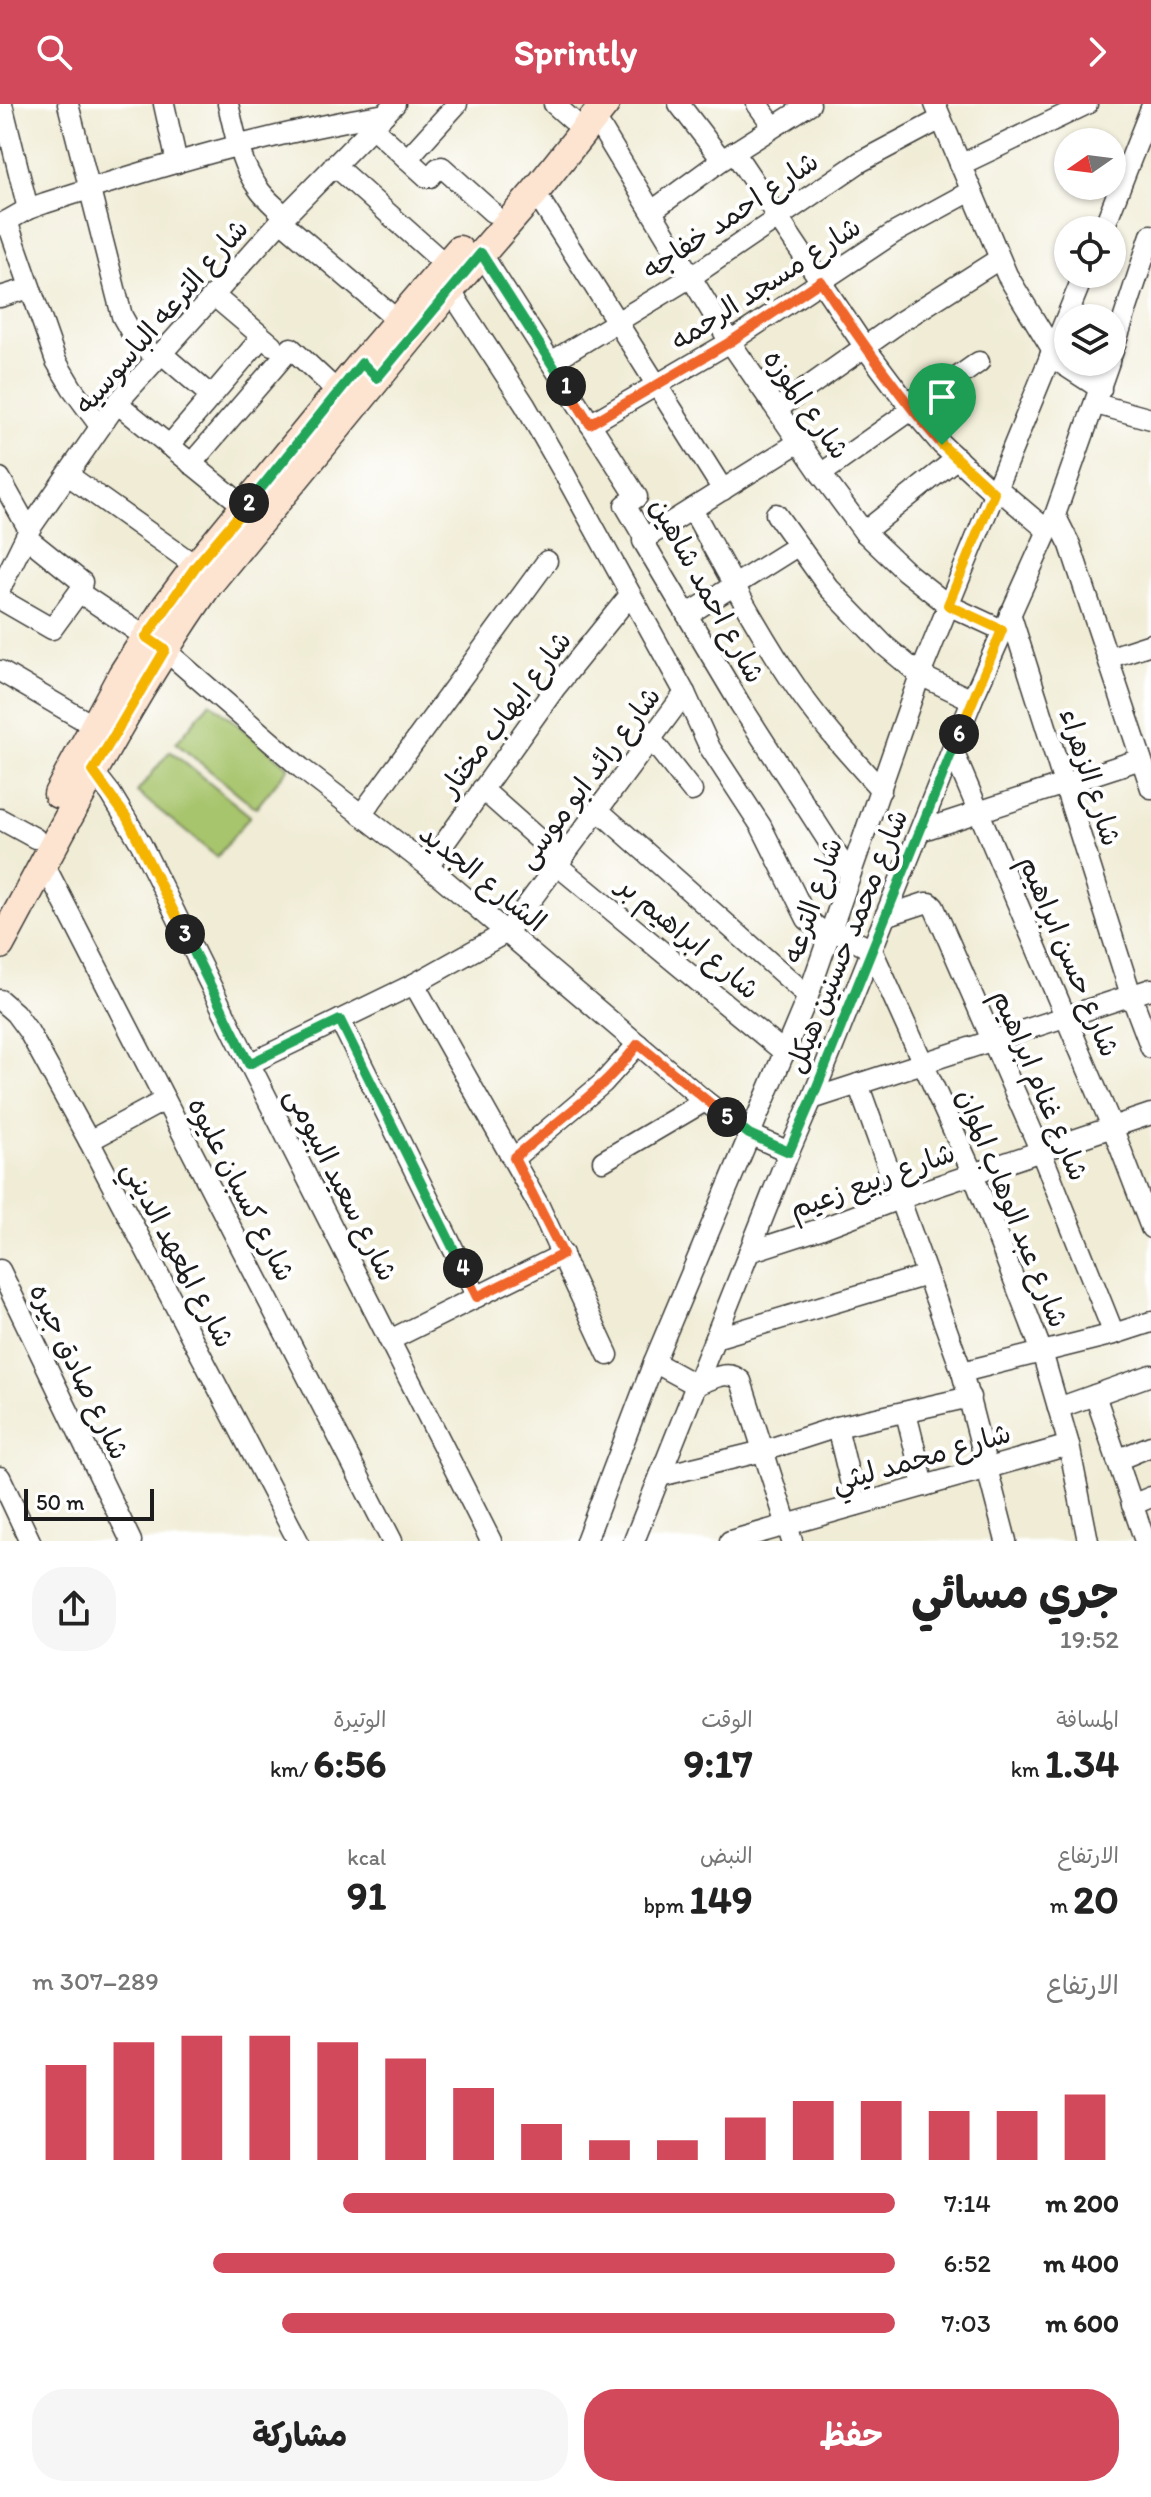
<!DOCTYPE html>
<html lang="ar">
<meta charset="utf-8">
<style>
body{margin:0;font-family:Itim,"Playpen Sans Arabic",sans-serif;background:#f6f6f6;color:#222;direction:rtl;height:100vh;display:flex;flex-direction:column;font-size:30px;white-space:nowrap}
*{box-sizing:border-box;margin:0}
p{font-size:26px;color:#767676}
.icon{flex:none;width:44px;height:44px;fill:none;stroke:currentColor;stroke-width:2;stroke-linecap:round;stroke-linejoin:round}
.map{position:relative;height:1437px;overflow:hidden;direction:ltr}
.details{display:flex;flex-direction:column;background:#fff;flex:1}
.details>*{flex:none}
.needle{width:52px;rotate:256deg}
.buttons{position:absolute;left:1054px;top:24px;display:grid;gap:16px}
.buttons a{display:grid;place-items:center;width:72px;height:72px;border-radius:50%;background:#fff;box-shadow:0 2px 6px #0004;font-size:40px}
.scale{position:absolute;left:24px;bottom:20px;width:130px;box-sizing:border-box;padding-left:8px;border:4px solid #1c1c1c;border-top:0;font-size:22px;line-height:28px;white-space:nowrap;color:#1c1c1c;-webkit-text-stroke:6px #fff;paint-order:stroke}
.pin{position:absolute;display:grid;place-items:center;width:68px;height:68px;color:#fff;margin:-82px -34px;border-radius:50% 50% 50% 0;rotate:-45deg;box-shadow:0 0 8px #0007}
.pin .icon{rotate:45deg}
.km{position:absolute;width:40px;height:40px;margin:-20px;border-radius:50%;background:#222;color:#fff;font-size:22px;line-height:40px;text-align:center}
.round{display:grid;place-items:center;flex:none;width:84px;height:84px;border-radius:32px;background:#f6f6f6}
.headline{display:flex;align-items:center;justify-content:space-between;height:136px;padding:0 32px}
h1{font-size:44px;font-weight:700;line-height:60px}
.figures{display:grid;grid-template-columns:repeat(3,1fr);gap:12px;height:136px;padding:8px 32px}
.figures div{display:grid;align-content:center}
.figures b{font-size:40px;font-weight:700}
.figures small{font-size:22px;font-weight:400}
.figures p{font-size:22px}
.chart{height:224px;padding:16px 32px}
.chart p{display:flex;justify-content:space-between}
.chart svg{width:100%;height:144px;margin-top:8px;stroke:#d1495b;stroke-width:6}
.primary-button{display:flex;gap:16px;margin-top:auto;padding:16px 32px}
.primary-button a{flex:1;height:92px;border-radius:32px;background:#d1495b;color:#fff;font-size:32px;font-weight:700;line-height:92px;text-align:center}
.primary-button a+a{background:#f6f6f6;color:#222}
ul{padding:0 32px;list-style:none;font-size:26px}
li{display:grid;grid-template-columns:128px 96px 1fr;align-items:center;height:60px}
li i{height:20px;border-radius:10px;background:#d1495b}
header{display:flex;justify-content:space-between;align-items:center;height:104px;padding:0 32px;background:#d1495b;color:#fff;font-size:36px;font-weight:700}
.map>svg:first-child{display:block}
</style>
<header><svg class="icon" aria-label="forward" viewBox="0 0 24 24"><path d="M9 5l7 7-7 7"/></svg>Sprintly<svg class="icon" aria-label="search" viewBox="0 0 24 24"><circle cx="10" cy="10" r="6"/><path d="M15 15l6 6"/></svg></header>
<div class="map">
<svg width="1151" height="1437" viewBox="0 0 1151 1437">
<rect width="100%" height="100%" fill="#fff"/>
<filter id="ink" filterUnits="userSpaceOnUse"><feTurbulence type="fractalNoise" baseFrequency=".0125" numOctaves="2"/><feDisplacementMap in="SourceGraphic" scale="16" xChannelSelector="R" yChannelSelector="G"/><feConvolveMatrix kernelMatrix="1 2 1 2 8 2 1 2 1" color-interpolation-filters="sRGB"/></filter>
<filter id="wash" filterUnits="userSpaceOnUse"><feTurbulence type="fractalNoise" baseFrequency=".006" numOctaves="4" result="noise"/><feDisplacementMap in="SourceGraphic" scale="32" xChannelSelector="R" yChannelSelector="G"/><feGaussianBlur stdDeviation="1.8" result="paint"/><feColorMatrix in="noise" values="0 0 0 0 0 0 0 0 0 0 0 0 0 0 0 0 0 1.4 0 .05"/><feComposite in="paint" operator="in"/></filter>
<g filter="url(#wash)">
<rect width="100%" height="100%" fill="#f0ecd5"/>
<g fill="#a7c56d" stroke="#627044" stroke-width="2">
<path d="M 210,598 L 289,663 L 256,704 L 176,639 Z"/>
<path d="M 170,647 L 250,712 L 217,753 L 137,688 Z"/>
</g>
</g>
<g filter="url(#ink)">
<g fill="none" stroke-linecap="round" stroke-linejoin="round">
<g stroke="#3c3b38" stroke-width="23">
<g id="street">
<path d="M 2,0 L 28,105"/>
<path d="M 68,0 L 122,212 L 131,228 L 156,255"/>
<path d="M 164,0 L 177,59"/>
<path d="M 228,0 C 235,29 240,60 258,84 C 265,95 276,103 285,112"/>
<path d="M 554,0 L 572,16"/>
<path d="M 679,0 L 722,56"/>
<path d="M 757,0 L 773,22"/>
<path d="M 935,0 L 1007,171 L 1052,245"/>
<path d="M 594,12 L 730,238 L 821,370 L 864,428 L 905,467 L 948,501 L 1002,526"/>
<path d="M 372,23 L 427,73 L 430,73 L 438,64 L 442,63 L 492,108"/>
<path d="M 734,48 L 864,242 L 912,306 L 942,341 L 994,389"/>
<path d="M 407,55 L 457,0"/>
<path d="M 334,61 L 446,161"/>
<path d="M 960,61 L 1087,0"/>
<path d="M 535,88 L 723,386"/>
<path d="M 652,107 L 722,56 L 810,0"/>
<path d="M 7,117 L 56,257 L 72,284 L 100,322"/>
<path d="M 281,117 L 397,216"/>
<path d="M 0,121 L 28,105 L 45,99 C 157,63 269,29 385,10"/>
<path d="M 1103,126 L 1151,4"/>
<path d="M 481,149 L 637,393 L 625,401 L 645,435 L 643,437 L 740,600 L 850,771"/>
<path d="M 450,186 L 525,301 L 564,369 L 685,589 L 710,644 L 761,722 L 807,815 L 829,833"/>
<path d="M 213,191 L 272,241"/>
<path d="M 0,193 L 30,184"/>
<path d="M 161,249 L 211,292"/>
<path d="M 1112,250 L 1151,131"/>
<path d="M 1050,252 L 1101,285"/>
<path d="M 551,258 L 691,173 L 860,58 L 941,15"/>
<path d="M 117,299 L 245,403"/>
<path d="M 1096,300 L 1151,315"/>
<path d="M 777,305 L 900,218 L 999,155"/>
<path d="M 590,320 L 730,238 L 894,129 L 971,87"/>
<path d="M 169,342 L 262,233"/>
<path d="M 191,360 L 291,244 L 338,288"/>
<path d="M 821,370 L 979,258"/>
<path d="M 68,371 L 196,462"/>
<path d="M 0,374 L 29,426"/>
<path d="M 996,383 L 1048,427"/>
<path d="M 692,405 C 726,466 758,528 798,586 C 823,622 852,654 881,686"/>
<path d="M 776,410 L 828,483 L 884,541 L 920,571 L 972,596"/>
<path d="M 1055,411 L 1070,441 L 1151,684"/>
<path d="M 864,428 L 957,354"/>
<path d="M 26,433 L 82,478 L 80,489 L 165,546 L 301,664 L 428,762 L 705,997 L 749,1030 L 789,1048"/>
<path d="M 644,435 L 799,338"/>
<path d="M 0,485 L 29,426 L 117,299 L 285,112 L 395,0"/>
<path d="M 0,495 L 52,525 L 79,488"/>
<path d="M 1010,509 L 1131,891 L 1151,944"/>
<path d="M 687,511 L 797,442"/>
<path d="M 1108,554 L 1151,540"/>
<path d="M 0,567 L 94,622"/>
<path d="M 651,635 L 692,687"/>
<path d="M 953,647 L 1113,1025 L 1151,1124"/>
<path d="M 93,667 L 111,690 L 141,740 L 240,941 L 491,1437"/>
<path d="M 482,685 L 562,756"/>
<path d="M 598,706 L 808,892"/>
<path d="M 361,711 L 547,457"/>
<path d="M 0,715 L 35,734"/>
<path d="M 920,727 L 1141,655"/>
<path d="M 43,758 L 392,1437"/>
<path d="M 557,761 L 785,949"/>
<path d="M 428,762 L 555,584 L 630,491"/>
<path d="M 885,812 L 925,799 L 930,799 L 934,803 L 1041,1048 L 1114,1230"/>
<path d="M 831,825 L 872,846 L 973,1070 L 1042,1248 L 1069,1341 L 1088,1437"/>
<path d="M 414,880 L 539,1102 L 608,1251"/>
<path d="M 0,896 L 15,909 L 29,928 L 89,1037 L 298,1437"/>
<path d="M 340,916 L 477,1193"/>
<path d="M 249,960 L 414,880 L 507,828 L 685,589"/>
<path d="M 858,980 L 962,1268 L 1006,1437"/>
<path d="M 812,995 L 1151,885"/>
<path d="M 89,1037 L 165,996"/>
<path d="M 514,1054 L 603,979 L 638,940"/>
<path d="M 603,1057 L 705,997"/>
<path d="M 749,1148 L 820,1125 L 899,1095 L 1151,1010"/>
<path d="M 0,1166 L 131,1437"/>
<path d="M 715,1234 L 927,1171"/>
<path d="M 390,1236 L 563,1150"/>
<path d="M 654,1258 L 696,1281 C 711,1276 728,1264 741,1277 L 792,1437"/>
<path d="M 962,1268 L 1114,1230 L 1151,1218"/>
<path d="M 1095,1291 L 1145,1437"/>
<path d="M 1058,1304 L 1151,1271"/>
<path d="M 906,1309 L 924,1382"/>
<path d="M 837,1323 L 856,1401"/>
<path d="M 1117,1356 L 1151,1342"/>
<path d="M 660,1372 L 763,1347 L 837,1323 L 970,1293"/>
<path d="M 0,1373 L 30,1437"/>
<path d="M 1132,1401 L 1151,1393"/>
<path d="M 586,1437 L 654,1258 L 808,892 L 920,571 L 1084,170"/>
<path d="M 634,1437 L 789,1048 L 812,995 L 972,596 L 1055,411 L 1109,258"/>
<path d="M 730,1437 L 1069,1341"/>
</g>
</g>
<g stroke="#3c3b38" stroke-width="31">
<g id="secondary">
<path d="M 58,690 L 122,571 L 167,501 L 196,462 L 362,259 L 459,146"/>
<path d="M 0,841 C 66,719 128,595 208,481 L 450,186 L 535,88 L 605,0"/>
</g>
</g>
<use href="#street" stroke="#fff" stroke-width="20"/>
<use href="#secondary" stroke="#fde4d0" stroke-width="28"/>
</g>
</g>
<g fill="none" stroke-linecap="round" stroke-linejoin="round" filter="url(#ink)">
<g stroke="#fff" stroke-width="16">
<path id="split-1" d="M 566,282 L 590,320 L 730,238 L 821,177 C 859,235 897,289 942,341"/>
</g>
<g stroke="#fff" stroke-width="16">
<path id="split-2" d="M 249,399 L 362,259 L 377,274 L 481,149 L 566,282"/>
</g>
<g stroke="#fff" stroke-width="16">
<path id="split-3" d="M 185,830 L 127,714 L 93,667 L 165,546 L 146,533 L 196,462 L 249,399"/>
</g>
<g stroke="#fff" stroke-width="16">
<path id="split-4" d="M 185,830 L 249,960 L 340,916 L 463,1164"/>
</g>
<g stroke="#fff" stroke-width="16">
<path id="split-5" d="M 463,1164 L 477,1193 L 563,1150 L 514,1054 C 556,1018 605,985 638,940 L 727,1013"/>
</g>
<g stroke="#fff" stroke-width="16">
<path id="split-6" d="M 727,1013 L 749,1030 L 789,1048 L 812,995 L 959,630"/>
</g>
<g stroke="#fff" stroke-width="16">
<path id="split-7" d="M 942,341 L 994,389 L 948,501 L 1002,526 L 959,630"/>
</g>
<use href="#split-1" stroke="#f0652b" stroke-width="10"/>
<use href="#split-2" stroke="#22a559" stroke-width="10"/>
<use href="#split-3" stroke="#f5b400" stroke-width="10"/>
<use href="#split-4" stroke="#22a559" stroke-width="10"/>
<use href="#split-5" stroke="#f0652b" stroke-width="10"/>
<use href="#split-6" stroke="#22a559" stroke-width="10"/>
<use href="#split-7" stroke="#f5b400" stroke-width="10"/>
</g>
<g text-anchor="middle" stroke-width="8" stroke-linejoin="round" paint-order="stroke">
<g font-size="28" fill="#1c1c1c" stroke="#fff">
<text transform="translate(730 111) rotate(-34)" y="10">شارع احمد خفاجه</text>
<text transform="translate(765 179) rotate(-33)" y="10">شارع مسجد الرحمه</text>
<text transform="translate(161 212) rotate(-49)" y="10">شارع الترعه الباسوسيه</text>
<text transform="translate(807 300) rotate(55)" y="10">شارع الموزه</text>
<text transform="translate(708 486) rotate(61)" y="10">شارع احمد شاهين</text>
<text transform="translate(505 609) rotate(-53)" y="10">شارع ايهاب مختار</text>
<text transform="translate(588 673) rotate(-53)" y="10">شارع رائد ابو موسى</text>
<text transform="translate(1091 673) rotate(72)" y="10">شارع الزهراء</text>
<text transform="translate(483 773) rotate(39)" y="10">الشارع الجديد</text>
<text transform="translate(812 796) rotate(-71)" y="10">شارع الترعه</text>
<text transform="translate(689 833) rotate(40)" y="10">شارع ابراهيم بر</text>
<text transform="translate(846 837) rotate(-68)" y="10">شارع محمد حسنين هيكل</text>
<text transform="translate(1070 852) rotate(67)" y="10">شارع حسن ابراهيم</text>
<text transform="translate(1041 981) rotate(67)" y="10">شارع غنام ابراهيم</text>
<text transform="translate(872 1076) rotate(-20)" y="10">شارع ربيع زعيم</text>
<text transform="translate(342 1080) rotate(63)" y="10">شارع سعيد البيومى</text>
<text transform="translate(242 1085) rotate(63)" y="10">شارع كسبان عليوه</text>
<text transform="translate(1013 1104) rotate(68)" y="10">شارع عبد الوهاب الموان</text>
<text transform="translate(179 1150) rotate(62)" y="10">شارع المعهد الديني</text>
<text transform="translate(80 1267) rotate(64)" y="10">شارع صادق جيره</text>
<text transform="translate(921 1353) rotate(-16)" y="10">شارع محمد ليثي</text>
</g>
</g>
</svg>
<div class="buttons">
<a><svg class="needle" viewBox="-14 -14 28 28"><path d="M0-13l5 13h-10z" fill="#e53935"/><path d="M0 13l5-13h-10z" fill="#767676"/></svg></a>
<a><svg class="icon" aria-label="locate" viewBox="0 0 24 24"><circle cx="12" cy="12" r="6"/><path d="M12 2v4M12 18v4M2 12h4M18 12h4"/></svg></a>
<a><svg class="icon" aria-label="layers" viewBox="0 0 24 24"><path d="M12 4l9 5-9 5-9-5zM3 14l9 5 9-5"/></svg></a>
</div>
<div class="scale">50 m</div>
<div class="pin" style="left:942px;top:341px;background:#1e9e55"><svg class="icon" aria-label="arrive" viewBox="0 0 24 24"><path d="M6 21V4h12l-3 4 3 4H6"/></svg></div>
<b class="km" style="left:566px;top:282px">1</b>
<b class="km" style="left:249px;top:399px">2</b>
<b class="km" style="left:185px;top:830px">3</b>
<b class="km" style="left:463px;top:1164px">4</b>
<b class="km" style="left:727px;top:1013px">5</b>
<b class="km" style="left:959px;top:630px">6</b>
</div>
<section class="details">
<div class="headline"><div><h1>جري مسائي</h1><p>19:52</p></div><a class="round"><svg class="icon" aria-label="share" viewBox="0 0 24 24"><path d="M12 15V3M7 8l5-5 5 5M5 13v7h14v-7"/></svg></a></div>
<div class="figures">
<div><p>المسافة</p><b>1.34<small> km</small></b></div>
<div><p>الوقت</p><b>9:17</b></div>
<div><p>الوتيرة</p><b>6:56<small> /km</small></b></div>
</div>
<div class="figures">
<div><p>الارتفاع</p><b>20<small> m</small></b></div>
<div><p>النبض</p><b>149<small> bpm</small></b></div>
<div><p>kcal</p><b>91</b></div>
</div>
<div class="chart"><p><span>الارتفاع</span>289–307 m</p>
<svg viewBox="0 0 160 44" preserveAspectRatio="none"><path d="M5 44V15M15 44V8M25 44V6M35 44V6M45 44V8M55 44V13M65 44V22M75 44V33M85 44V38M95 44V38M105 44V31M115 44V26M125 44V26M135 44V29M145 44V29M155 44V24"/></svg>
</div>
<ul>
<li><b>200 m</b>7:14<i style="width:64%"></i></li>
<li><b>400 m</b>6:52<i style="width:79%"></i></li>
<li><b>600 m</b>7:03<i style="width:71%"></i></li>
</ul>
<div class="primary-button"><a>حفظ</a><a>مشاركة</a></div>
</section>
